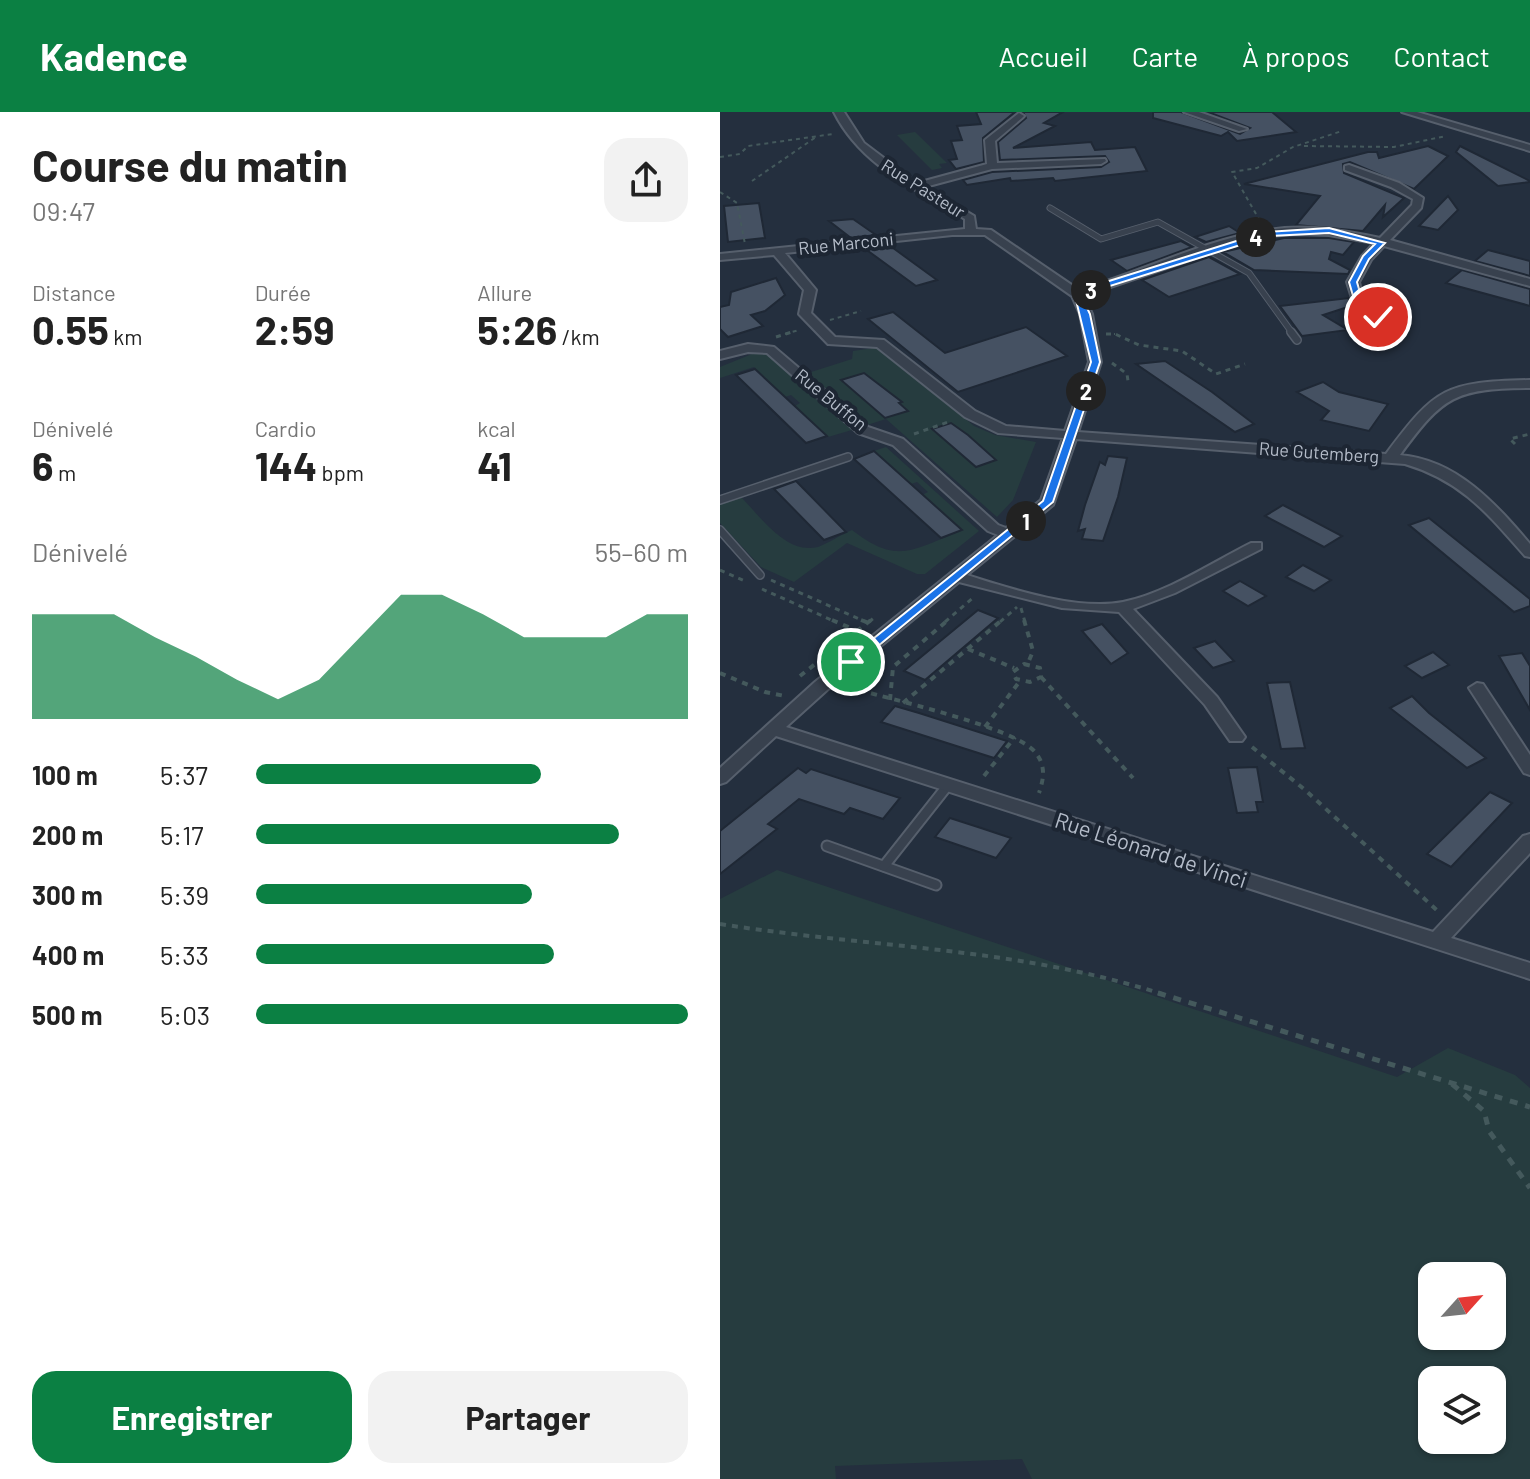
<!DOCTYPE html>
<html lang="fr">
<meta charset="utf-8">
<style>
body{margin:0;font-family:Barlow,sans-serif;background:#f2f2f2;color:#222;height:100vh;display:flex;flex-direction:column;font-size:30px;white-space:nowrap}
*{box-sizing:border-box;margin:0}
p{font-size:26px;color:#767676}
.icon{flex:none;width:44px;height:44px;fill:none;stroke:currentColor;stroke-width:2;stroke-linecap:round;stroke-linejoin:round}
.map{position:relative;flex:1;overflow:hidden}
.panel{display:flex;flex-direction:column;background:#fff;width:720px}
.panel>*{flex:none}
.needle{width:52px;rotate:63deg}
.fabs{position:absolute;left:698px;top:1150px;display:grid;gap:16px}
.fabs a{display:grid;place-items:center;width:88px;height:88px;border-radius:16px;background:#fff;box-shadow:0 2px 6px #0004;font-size:40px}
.pin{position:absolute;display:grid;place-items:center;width:68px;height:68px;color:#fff;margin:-34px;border:4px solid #fff;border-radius:50%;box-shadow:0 2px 8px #0007}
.km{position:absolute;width:40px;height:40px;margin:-20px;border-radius:50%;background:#222;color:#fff;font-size:22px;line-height:40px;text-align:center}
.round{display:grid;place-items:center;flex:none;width:84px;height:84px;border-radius:24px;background:#f2f2f2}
.overview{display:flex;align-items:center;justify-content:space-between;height:136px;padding:0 32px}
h1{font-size:44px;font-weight:700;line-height:60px}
.figures{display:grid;grid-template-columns:repeat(3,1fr);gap:12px;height:136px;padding:8px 32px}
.figures div{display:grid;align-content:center}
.figures b{font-size:40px;font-weight:700}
.figures small{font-size:22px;font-weight:400}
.figures p{font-size:22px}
.chart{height:224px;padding:16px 32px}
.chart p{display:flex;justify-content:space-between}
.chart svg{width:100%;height:144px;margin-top:8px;fill:#0b8043;opacity:.7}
.cta{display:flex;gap:16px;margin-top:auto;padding:16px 32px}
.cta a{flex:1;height:92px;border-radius:24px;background:#0b8043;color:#fff;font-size:32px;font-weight:700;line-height:92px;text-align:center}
.cta a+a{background:#f2f2f2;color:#222}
ul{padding:0 32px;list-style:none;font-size:26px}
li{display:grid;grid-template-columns:128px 96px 1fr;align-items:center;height:60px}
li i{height:20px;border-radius:10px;background:#0b8043}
header{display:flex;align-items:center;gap:48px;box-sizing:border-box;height:112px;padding:0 40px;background:#0b8043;color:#fff}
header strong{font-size:38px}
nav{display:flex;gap:44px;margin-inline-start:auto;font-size:28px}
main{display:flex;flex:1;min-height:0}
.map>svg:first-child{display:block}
</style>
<header>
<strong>Kadence</strong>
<nav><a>Accueil</a><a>Carte</a><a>À propos</a><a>Contact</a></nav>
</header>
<main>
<section class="panel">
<div class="overview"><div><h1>Course du matin</h1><p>09:47</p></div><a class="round"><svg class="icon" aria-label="share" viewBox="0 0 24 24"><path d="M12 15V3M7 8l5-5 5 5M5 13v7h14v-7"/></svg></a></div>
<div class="figures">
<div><p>Distance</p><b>0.55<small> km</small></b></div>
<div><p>Durée</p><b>2:59</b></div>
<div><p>Allure</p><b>5:26<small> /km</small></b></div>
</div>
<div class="figures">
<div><p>Dénivelé</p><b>6<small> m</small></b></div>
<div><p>Cardio</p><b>144<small> bpm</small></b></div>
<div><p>kcal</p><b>41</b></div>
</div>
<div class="chart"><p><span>Dénivelé</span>55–60 m</p>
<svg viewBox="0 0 160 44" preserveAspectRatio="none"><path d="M0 44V12L10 12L20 12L30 19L40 25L50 32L60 38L70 32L80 19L90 6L100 6L110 12L120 19L130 19L140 19L150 12L160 12V44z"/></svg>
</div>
<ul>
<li><b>100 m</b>5:37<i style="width:66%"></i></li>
<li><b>200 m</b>5:17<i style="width:84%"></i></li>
<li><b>300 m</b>5:39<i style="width:64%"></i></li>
<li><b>400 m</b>5:33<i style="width:69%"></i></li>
<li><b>500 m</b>5:03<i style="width:100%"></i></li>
</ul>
<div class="cta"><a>Enregistrer</a><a>Partager</a></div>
</section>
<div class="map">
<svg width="810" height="1367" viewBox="0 0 810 1367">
<rect width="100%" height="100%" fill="#242f3e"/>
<g fill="#263c3f" fill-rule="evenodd">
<path d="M 195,20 L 227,51 L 219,52 L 222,56 L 212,58 L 177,23 Z"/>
<path d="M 160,235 L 254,314 L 275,323 L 316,330 L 293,388 L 277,405 L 166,307 L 147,313 L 88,261 L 132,247 L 133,239 Z"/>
<path d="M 37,240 L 47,241 L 132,318 L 108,325 L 75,294 L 80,291 L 71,283 L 65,285 L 34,255 L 0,266 L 0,255 Z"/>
<path d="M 166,335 L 259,419 L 205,462 L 197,462 L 127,431 L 74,470 L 41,455 L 0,411 L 0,392 L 21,385 C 41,405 66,443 98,435 C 109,431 120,423 132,418 C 178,454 193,437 241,419 L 202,383 L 208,380 L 197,370 L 191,372 L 154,339 Z"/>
<path d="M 57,758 L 677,965 L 728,936 L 795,963 L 810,976 L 810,1367 L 312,1367 L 302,1347 L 115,1354 L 116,1367 L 0,1367 L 0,787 ZM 712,1164 L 772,1164 L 772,1224 L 712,1224 ZM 712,1268 L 772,1268 L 772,1328 L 712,1328 Z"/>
</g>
<g fill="#455162" stroke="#1f2835" stroke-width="2">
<path d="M 256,0 L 295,0 L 263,26 L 264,50 L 236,57 L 229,48 L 237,47 L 231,29 L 242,28 L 237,14 L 261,12 Z"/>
<path d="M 303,0 L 343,0 L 324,11 L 335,14 L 293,36 L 371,30 L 375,38 L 415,35 L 427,59 L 335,69 L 333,66 L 291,69 L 290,66 L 247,73 L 243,68 L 272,60 L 381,55 L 389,50 L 385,44 L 280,48 L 278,30 L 306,6 Z"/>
<path d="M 433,0 L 461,0 L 520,22 L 530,16 L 488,0 L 552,0 L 576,20 L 517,29 L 508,20 L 501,24 L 433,6 Z"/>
<path d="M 708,34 L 728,44 L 694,77 L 630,50 L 623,52 L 624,61 L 684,86 L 663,105 L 665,93 L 643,119 L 576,113 L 600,84 L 524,72 L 648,40 L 657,40 L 659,46 Z"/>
<path d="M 740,34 L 810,69 L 810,70 L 778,74 L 736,40 Z"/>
<path d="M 728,84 L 738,98 L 718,118 L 699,114 Z"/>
<path d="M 39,91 L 45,126 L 8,130 L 4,94 Z"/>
<path d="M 133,107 L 156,123 L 131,126 L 109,109 Z"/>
<path d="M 509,114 L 520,121 L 486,130 L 475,125 Z"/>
<path d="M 564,126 L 609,126 L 634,130 L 623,143 L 611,140 L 609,147 L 630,158 L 628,162 L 534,158 L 503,140 Z"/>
<path d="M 461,129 L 472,135 L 407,159 L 391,148 Z"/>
<path d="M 169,133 L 217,168 L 196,174 L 144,136 Z"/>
<path d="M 768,138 L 810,149 L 810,164 L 755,149 Z"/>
<path d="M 489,145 L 520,162 L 449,185 L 422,168 Z"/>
<path d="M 742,158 L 810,177 L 810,194 L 726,171 Z"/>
<path d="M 56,166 L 65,183 L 45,199 L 31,203 L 43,214 L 8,225 L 0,217 L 0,195 L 9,193 L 11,180 Z"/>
<path d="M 629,186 L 631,194 L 603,203 L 628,218 L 582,224 L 560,194 Z"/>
<path d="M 173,200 L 225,241 L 306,215 L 347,244 L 238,280 L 148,207 Z"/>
<path d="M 445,249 L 492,280 L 534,312 L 515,320 L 416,252 Z"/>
<path d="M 35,257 L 65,285 L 107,324 L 86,331 L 16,263 Z"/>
<path d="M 144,261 L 182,290 L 179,291 L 188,299 L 165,306 L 121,268 Z"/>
<path d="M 603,270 L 619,280 L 668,292 L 649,319 L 601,308 L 609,299 L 577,280 Z"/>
<path d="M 231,311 L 248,323 L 276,348 L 256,355 L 212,317 Z"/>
<path d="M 154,339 L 202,382 L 242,418 L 221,426 L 134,347 Z"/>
<path d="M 388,344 L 407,346 L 398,385 L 383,429 L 362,427 L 365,417 L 358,419 L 365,393 L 380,350 L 385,353 Z"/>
<path d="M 76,369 L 126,420 L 104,428 L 54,377 Z"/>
<path d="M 563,393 L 622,424 L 604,435 L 545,404 Z"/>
<path d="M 709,406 L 810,487 L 810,494 L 794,500 L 689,413 Z"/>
<path d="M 583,453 L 611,468 L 594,479 L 566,465 Z"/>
<path d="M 520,469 L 546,484 L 528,494 L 503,479 Z"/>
<path d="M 258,498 L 278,506 L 205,568 L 184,559 Z"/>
<path d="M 382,512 L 408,541 L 391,552 L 362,519 Z"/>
<path d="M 495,529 L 514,549 L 493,556 L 474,536 Z"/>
<path d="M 713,540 L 729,553 L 702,566 L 685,554 Z"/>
<path d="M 802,541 L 810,554 L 810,598 L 779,544 Z"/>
<path d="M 570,570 L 577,601 L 585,636 L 561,637 L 547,571 Z"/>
<path d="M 692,584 L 709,601 L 766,646 L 747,656 L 670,596 Z"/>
<path d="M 175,594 L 199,601 L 287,629 L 274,646 L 161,610 Z"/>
<path d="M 537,655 L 543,690 L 536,690 L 538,700 L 517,701 L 508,656 Z"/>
<path d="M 78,656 L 86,661 L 91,657 L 180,686 L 163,707 L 130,696 L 124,702 L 79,687 L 48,712 L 57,717 L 0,762 L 0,719 Z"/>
<path d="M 770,680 L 792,691 L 731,755 L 707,742 Z"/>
<path d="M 230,706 L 261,716 L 291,726 L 276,746 L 215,725 Z"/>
</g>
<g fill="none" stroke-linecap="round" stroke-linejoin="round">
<g stroke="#565f6c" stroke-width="7">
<path id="service-far2" d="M 330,96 L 381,127 L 438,110 L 529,161 L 573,222"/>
</g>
<g stroke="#565f6c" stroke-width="10">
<g id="service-far1">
<path d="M 571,220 L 577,228"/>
<path d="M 0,388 L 128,345"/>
<path d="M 0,418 L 40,463"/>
</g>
</g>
<g stroke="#565f6c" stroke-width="13">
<g id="service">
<path d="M 107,734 L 216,773"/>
<path d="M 164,754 L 228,673"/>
</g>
</g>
<g stroke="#565f6c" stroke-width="4">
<g id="minor">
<path d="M 114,0 L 124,0 L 144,31 L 197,71 L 267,52 L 265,28 L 299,1 L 304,4 L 302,6 L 275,29 L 277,51 L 385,47 L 386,49 L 381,52 L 272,57 L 205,75 L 254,104 L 256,117 L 271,118 L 359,178 C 422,160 483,128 548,118 C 585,112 623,118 660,126 L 692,93 L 693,87 L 671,75 L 625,58 L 625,54 L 629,53 L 679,71 L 703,86 L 701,96 L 670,128 L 810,167 L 810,174 L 664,134 L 651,148 L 639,170 L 644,191 L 664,205 L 658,209 L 635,196 L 627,170 L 642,144 L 654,131 L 609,123 L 577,122 L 548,124 L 505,136 L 364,184 L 372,202 L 381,250 L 358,320 L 666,342 C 716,275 726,270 810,268 L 810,276 C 735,277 724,283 680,343 C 737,348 775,391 810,432 L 810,445 L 805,444 C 767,401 742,369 685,352 L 356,327 L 333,393 L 247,463 C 291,477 358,499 403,490 C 447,481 491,451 531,431 L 541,431 L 541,437 L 455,481 L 413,497 L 497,585 L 525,625 L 522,629 L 510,629 L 485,593 L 399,500 L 342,496 L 239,470 L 107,578 L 66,615 L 713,820 L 803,724 L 810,722 L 810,741 L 731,826 L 810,851 L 810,867 L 56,624 L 6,670 L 0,672 L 0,656 L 95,570 L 278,423 L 268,419 L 173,333 L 138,321 L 47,241 L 28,240 L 0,247 L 0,239 L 28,232 L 54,235 L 148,315 L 183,327 L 278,413 L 286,416 L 321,388 L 343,326 L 278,321 L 245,305 L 157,235 L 108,232 L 79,202 L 84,178 L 54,143 L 0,148 L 0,142 L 245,117 L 245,107 C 196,77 141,54 114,0 ZM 232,123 L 265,123 L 352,184 L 360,202 L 369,250 L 345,319 L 286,314 L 255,299 L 164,228 L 115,225 L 91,201 L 96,178 L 65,141 Z"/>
<path d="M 464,0 L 479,0 L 527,17 L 519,19 Z"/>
<path d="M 682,0 L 697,0 L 810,33 L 810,39 Z"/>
<path d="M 757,571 L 763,572 L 810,643 L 810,663 L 804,661 L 749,576 Z"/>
</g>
</g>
<g stroke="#44595c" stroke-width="2" stroke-dasharray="4 4" stroke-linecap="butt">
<path d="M 584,34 L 674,35 L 726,24"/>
<path d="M 0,45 L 20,42 L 28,34 L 113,22"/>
<path d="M 32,69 L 96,25"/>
<path d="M 0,80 L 17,91 L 25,132"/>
<path d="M 540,109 L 512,60 L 537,56 L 573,35 L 622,19"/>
<path d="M 110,208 L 141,199"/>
<path d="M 65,222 L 79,218"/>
<path d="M 386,222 L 395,222"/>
</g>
<g stroke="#44595c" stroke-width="3" stroke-dasharray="5 5" stroke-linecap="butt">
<path d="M 386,222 L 395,222 L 419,233 L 462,239 L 496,262 L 525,252"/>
<path d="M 56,225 L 72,220"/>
<path d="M 392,251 L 407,262 L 408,269"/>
<path d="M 194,322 L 231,309"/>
<path d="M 795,332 L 790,327 L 810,322"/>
<path d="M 0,458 L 27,470"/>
<path d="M 51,468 L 146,510"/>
<path d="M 42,477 L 116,510"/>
<path d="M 301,496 L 305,510"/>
<path d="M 149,510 L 156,504"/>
<path d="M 225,510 L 255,484"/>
<path d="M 280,510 L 297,495"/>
</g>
<g stroke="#44595c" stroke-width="4" stroke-dasharray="6 6" stroke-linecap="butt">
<path d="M 112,508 L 140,520"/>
<path d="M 141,508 L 149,511"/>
<path d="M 304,508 L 313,539 L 308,551"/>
<path d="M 248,537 L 294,556"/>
<path d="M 304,552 L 320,556 L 321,565 L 310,570 L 296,567 L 293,560 Z"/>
<path d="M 0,561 L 45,580 L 65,584"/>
<path d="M 80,564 L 151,508"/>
<path d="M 321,565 L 413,666"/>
<path d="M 128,575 C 165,586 295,615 315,640 C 326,653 324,666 319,681"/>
<path d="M 170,588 L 173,555 L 228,508"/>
<path d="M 183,591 L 282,508"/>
<path d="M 265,615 L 300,569"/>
<path d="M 532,635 L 584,677 L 720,801"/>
<path d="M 264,664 L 295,625"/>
<path d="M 0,812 C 151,836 298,835 445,883"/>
</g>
<g stroke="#44595c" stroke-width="5" stroke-dasharray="8 8" stroke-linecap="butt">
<path d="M 438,881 L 810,995"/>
<path d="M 732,972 L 764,999 L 769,1019 L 810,1076"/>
</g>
<use href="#service-far2" stroke="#38414e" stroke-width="5"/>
<use href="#service-far1" stroke="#38414e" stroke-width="7"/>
<use href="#service" stroke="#38414e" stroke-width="9"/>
<use href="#minor" fill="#38414e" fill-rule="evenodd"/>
</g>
<path fill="#1a73e8" stroke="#fff" stroke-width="2" d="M 609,116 L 665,131 L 649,147 L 637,170 L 643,191 L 661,207 L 636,194 L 629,170 L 643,144 L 655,132 L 609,121 L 549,124 L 361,183 L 370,202 L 380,250 L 333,390 L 135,553 L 127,553 L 127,548 L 323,389 L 371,250 L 354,180 L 545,120 Z"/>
<g text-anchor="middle" stroke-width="8" stroke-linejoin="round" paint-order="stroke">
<g font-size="18" fill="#b4bcc9" stroke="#1d2633">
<text transform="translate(203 77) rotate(32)" y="6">Rue Pasteur</text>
<text transform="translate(126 132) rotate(-6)" y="6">Rue Marconi</text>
<text transform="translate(111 288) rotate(39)" y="6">Rue Buffon</text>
<text transform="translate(599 341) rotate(4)" y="6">Rue Gutemberg</text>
</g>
<g font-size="22" fill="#b4bcc9" stroke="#1d2633">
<text transform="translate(431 738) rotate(18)" y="8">Rue Léonard de Vinci</text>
</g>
</g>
</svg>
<div class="fabs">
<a><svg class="needle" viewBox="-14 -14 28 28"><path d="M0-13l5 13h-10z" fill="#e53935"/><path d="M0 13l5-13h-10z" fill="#767676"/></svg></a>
<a><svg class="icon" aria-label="layers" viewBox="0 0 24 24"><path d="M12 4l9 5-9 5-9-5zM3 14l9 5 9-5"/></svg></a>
</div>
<div class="pin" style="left:131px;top:550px;background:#1e9e55"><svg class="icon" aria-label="arrive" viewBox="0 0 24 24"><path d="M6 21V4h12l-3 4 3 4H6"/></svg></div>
<div class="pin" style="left:658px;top:205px;background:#d93025"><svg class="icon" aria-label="check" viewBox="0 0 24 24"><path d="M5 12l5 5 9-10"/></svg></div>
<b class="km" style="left:306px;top:409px">1</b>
<b class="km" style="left:366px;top:279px">2</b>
<b class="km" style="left:371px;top:178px">3</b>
<b class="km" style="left:536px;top:125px">4</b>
</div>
</main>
